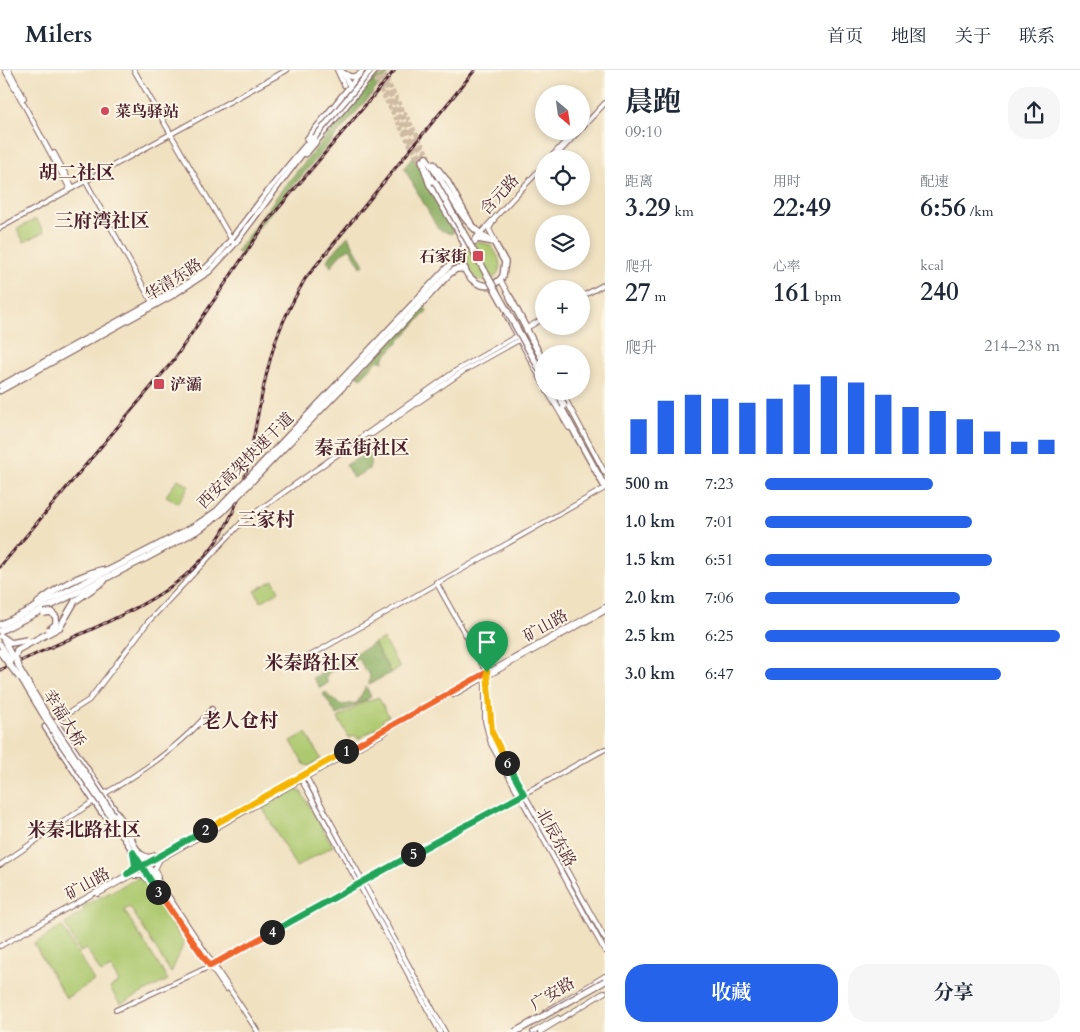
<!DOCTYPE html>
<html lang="zh">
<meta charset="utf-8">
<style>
body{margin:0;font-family:Cardo,"Noto Serif SC",serif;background:#f6f6f7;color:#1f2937;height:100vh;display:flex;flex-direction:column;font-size:19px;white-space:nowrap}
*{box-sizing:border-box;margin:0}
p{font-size:16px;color:#747a83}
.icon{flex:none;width:28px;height:28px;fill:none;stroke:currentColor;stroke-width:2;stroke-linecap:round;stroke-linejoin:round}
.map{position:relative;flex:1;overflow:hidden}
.drawer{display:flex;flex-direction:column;background:#fff;width:475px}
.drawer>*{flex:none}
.needle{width:32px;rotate:151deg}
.fabs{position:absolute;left:535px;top:15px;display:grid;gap:10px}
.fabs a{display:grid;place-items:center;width:55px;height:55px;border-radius:50%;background:#fff;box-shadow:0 2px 8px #0003;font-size:25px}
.pin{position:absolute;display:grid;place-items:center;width:42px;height:42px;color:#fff;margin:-51px -21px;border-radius:50% 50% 50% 0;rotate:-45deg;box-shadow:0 0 5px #0007}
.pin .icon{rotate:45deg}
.km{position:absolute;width:25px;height:25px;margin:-12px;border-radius:50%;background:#222;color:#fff;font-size:14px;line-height:25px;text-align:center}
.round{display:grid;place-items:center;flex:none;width:52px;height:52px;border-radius:20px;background:#f6f6f7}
.overview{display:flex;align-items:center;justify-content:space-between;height:85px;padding:0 20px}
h1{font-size:28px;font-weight:700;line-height:38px}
.stats{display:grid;grid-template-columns:repeat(3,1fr);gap:8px;height:85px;padding:5px 20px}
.stats div{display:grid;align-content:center}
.stats b{font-size:25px;font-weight:700}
.stats small{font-size:14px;font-weight:400}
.stats p{font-size:14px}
.chart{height:140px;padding:10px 20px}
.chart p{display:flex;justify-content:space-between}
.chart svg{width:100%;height:90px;margin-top:5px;stroke:#2563eb;stroke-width:6}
.primary-button{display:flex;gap:10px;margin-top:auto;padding:10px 20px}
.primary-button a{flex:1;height:58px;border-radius:20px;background:#2563eb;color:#fff;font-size:20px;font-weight:700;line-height:58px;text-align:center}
.primary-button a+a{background:#f6f6f7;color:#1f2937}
ul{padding:0 20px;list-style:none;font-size:16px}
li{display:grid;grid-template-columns:80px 60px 1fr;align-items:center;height:38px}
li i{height:12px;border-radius:6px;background:#2563eb}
header{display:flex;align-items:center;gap:30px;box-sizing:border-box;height:70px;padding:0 25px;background:#fff;border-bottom:1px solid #e0e1e3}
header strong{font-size:24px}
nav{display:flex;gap:28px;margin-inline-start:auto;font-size:18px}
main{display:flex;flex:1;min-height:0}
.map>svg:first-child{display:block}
</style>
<header>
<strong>Milers</strong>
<nav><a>首页</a><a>地图</a><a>关于</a><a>联系</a></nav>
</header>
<main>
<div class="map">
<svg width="605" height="962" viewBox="0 0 605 962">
<rect width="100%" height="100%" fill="#fcf5e5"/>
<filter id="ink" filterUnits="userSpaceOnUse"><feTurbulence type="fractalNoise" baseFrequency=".02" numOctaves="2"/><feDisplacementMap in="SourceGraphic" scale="10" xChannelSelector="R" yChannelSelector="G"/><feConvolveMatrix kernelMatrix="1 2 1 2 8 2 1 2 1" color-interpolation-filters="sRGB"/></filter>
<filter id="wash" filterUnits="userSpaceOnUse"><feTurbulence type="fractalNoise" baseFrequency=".0096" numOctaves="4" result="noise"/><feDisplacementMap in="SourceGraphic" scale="20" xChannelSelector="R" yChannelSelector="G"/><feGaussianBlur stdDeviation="1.12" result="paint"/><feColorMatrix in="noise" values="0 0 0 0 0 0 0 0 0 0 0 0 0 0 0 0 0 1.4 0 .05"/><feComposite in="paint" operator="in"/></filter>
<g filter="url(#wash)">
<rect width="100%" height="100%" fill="#f0e1c1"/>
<g fill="#adc96f" stroke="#7c744d">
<path d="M 36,149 L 44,162 L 24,172 L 17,159 Z"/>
<path d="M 476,171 L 490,175 C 500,187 505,198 492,210 C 474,216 460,196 466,180 Z"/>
<path d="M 178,409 L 189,416 L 178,433 L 166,426 Z"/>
<path d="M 273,510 L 279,521 L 261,532 L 255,521 Z"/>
<path d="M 383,569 L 400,598 L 391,603 L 374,573 Z"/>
<path d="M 378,627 L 389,646 L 382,650 L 384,654 L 358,669 L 355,665 L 349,668 L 338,648 L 367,630 L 368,632 Z"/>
<path d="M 306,663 L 321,689 L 309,696 L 304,694 L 291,671 Z"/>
<path d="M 296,719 L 300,720 L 333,776 L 296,797 L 262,737 Z"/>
<path d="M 141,806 L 184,873 L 171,903 L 130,837 L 124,840 L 168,910 L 120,934 L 110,918 L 119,912 L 111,898 L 101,903 L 87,879 L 80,882 L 65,854 L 84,841 L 82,837 Z"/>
<path d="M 62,856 L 94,911 L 66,928 L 34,874 Z"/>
</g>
<g fill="#8aad62" stroke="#6a6646">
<path d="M 382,0 L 392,0 L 260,155 L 242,184 L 236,182 L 283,118 Z"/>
<path d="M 414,86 L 425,108 L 424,110 L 454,162 L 451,164 L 438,159 L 404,98 Z"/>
<path d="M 348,166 L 364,195 L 361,197 L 350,178 L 340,184 L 331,197 L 327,190 Z"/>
<path d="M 424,235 L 427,241 L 384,287 L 383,292 L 378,290 L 361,308 L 357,305 Z"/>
<path d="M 373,380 L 369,399 L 353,408 L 346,395 Z"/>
<path d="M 374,573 L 391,603 L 369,614 L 370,605 L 364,599 L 359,588 L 328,603 L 326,608 L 328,613 L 320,618 L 313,608 Z"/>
<path d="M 366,616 L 371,627 L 337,645 L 323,624 L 326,622 L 330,628 L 342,635 L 357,633 Z"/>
</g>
</g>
<g filter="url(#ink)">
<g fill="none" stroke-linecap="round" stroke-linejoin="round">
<g stroke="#cfbaa3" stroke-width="4" stroke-dasharray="4 2" stroke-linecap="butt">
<path d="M 381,0 L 429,87"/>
<path d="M 372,4 L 419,92"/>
</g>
<g stroke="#cfbaa3" stroke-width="5.5" stroke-dasharray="5.5 3" stroke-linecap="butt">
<path d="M 373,0 L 422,91"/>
<path d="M 377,0 L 426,88"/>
</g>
<g stroke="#846360" stroke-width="6">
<g id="secondary">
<path d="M 5,0 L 70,119"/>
<path d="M 9,0 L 24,28"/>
<path d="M 134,0 L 234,174"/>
<path d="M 337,0 L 344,15"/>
<path d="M 581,59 L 605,33"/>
<path d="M 54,83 L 73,118"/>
<path d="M 549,89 L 575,61"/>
<path d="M 553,89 L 579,61"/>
<path d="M 86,112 L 153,234"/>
<path d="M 494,150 L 489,159 L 496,173"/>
<path d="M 0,158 L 287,0"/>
<path d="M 474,170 L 544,95"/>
<path d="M 500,209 L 510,227"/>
<path d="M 581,227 L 605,214"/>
<path d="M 506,245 L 544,315"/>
<path d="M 527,258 L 544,248"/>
<path d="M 547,321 L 569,358"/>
<path d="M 561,321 L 605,403"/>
<path d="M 365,364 L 372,364 L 462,302 L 519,270"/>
<path d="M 436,512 L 487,603 L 490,650 L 497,675 L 605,869"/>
<path d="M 299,592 L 605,418"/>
<path d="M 485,606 L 485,651 L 491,674 L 605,881"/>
<path d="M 453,625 L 605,541"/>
<path d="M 53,653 L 89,630 L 148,552 L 242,452 L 457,300 L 517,266"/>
<path d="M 305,705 L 445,962"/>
<path d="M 301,709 L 440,962"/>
<path d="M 104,724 C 143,702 183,674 212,639"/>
<path d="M 142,784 L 148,787 L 156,785"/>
<path d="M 0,795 L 94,731"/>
<path d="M 148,795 L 258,962"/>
<path d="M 144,799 L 226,919"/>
<path d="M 131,801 L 135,795 L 134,785"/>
<path d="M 135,806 L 143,806 L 149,811"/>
<path d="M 158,807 L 155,799 L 159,791"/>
<path d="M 98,824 L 386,662"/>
<path d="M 0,876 L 605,537"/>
<path d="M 116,940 L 213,895 L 605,679"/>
<path d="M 545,942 L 605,906"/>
<path d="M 533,962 L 558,948"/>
<path d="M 540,962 L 605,922"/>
</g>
</g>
<g stroke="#846360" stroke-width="7">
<g id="primary">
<path d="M 341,0 L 351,18"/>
<path d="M 342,2 L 351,7 L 358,5"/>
<path d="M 307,69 L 363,0"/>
<path d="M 306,84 L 376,0"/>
<path d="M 434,94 L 447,110 L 471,153"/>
<path d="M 424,99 L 429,114 L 454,156"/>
<path d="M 0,316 L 189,212 C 220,188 228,172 251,143 C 271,117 290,92 312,68"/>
<path d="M 0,321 L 170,227 L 210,201 L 234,175 L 315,67"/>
<path d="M 55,651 L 130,762 L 133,772"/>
<path d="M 45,657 L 101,742 L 115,754"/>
<path d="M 113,744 L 148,795"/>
<path d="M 113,751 L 144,799"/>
</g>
</g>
<g stroke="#846360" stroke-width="8">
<g id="highway">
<path d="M 426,88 C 447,115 458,151 488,169"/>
<path d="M 422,91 L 446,138"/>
<path d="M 454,152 L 465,175"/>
<path d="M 478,169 L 494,172 L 505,192 L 503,206 C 485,232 453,200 464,177 Z"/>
<path d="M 510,227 L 544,293"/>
<path d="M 351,300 L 462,182"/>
<path d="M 355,304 L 449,204 L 456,199 L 465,199"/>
<path d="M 552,321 L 605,417"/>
<path d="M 75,531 L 104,511"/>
<path d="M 38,533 C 58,517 77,506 102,500"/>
<path d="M 0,555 L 143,483"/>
<path d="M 0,561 L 146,488"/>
</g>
</g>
<use href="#secondary" stroke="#fff" stroke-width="4"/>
<use href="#primary" stroke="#fff" stroke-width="4.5"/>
<use href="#highway" stroke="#fff" stroke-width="5.5"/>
<g stroke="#4a1f2b" stroke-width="3">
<g id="rail">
<path d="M 0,497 L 173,291 L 266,153 L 395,0"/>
<path d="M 0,600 C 30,587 60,573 90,560 C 162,527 219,498 243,414 C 256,367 260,317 276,270 C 283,249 294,229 305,209 L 475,0"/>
</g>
</g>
<use href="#rail" stroke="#fcf5e5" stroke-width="1" stroke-dasharray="4" stroke-linecap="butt"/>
<g stroke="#846360" stroke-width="7" stroke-linecap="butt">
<g id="primary-bridge">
<path d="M 315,67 L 371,0"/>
<path d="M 2,567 L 14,589"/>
<path d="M 0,574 L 11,592"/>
<path d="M 18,596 L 49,648 L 113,744"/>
<path d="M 19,605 L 57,668 L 110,746"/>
</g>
</g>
<g stroke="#846360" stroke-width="8" stroke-linecap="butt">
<g id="highway-bridge">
<path d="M 435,112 L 544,307"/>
<path d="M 558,321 L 564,336"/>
<path d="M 143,483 L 195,456 L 217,441 L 351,300"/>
<path d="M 146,488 L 200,459 L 222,442 L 355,304"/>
<path d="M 44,543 L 51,542 L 56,547 L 56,554 L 49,560"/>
<path d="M 1,566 L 11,573 L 27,570"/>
<path d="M 0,582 L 19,607"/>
<path d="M 19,597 L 15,587 L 17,580 L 60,557 L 75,531"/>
<path d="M 515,962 L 605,911"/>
</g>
</g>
<use href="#primary-bridge" stroke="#fff" stroke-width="4.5"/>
<use href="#highway-bridge" stroke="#fff" stroke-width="5.5"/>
</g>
</g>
<g fill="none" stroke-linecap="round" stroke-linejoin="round" filter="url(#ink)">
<g stroke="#fff" stroke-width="10">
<path id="split-1" d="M 346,681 L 487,602"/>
</g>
<g stroke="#fff" stroke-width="10">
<path id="split-2" d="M 205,760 L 346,681"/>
</g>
<g stroke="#fff" stroke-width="10">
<path id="split-3" d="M 158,822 L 142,796 L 127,804 L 135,796 L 133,782 L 142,796 L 205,760"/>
</g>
<g stroke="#fff" stroke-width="10">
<path id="split-4" d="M 158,822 L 210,896 L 272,862"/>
</g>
<g stroke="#fff" stroke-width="10">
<path id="split-5" d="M 272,862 L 413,784"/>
</g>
<g stroke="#fff" stroke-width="10">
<path id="split-6" d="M 413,784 L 524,724 L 507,693"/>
</g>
<g stroke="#fff" stroke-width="10">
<path id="split-7" d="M 487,602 L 492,662 L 507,693"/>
</g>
<use href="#split-1" stroke="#f0652b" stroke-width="6"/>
<use href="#split-2" stroke="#f5b400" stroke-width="6"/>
<use href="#split-3" stroke="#22a559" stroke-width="6"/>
<use href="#split-4" stroke="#f0652b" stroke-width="6"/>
<use href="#split-5" stroke="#22a559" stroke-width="6"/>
<use href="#split-6" stroke="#22a559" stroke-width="6"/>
<use href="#split-7" stroke="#f5b400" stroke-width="6"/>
</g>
<g fill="#d1495b" stroke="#fcf5e5" stroke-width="2">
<circle cx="105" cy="41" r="5"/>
<rect x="472" y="180" width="12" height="12" rx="2.5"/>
<rect x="153" y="308" width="12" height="12" rx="2.5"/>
</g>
<g text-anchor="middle" stroke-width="4" stroke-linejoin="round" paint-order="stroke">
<g font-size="16" font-weight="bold" fill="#4a1f2b" stroke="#fcf5e5" text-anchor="start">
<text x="115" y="47">菜鸟驿站</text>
<text x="467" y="192" text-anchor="end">石家街</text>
<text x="170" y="320">浐灞</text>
</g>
<g font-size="16" fill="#4a1f2b" stroke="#fcf5e5">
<text transform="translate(499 124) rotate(-47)" y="6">含元路</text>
<text transform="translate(173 209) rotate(-32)" y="6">华清东路</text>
<text transform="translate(245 390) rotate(-45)" y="6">西安高架快速干道</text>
<text transform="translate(545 555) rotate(-29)" y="6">矿山路</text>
<text transform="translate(65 648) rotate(58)" y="6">幸福大桥</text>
<text transform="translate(557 767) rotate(61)" y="6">北辰东路</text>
<text transform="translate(87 813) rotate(-29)" y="6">矿山路</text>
<text transform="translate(552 923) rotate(-31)" y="6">广安路</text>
</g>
<g font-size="19" font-weight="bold" fill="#4a1f2b" stroke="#fcf5e5">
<text x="77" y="109">胡二社区</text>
<text x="102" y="157">三府湾社区</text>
<text x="362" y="384">秦孟街社区</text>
<text x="266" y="456">三家村</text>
<text x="312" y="599">米秦路社区</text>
<text x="240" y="657">老人仓村</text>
<text x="84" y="766">米秦北路社区</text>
</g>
</g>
</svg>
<div class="fabs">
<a><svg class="needle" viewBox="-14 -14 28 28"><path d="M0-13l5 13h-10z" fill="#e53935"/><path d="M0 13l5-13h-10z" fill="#747a83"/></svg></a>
<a><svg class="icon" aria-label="locate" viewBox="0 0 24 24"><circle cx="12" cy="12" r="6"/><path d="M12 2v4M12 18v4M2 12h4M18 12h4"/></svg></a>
<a><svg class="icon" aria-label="layers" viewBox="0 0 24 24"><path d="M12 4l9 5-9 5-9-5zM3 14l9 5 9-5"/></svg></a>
<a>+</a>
<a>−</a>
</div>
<div class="pin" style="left:487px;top:602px;background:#1e9e55"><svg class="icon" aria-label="arrive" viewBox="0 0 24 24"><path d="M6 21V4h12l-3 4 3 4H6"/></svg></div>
<b class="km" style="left:346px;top:681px">1</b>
<b class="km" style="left:205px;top:760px">2</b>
<b class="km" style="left:158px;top:822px">3</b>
<b class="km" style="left:272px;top:862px">4</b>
<b class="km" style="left:413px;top:784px">5</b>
<b class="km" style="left:507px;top:693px">6</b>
</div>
<section class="drawer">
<div class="overview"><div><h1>晨跑</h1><p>09:10</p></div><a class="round"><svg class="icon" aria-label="share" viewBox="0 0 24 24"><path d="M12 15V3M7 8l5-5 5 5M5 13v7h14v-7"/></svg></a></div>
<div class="stats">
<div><p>距离</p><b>3.29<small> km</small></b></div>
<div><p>用时</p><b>22:49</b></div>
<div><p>配速</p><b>6:56<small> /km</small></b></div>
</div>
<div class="stats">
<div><p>爬升</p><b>27<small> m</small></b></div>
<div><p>心率</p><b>161<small> bpm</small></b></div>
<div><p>kcal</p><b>240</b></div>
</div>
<div class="chart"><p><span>爬升</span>214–238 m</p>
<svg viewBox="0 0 160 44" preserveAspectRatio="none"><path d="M5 44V27M15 44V18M25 44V15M35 44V17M45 44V19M55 44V17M65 44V10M75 44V6M85 44V9M95 44V15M105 44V21M115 44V23M125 44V27M135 44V33M145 44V38M155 44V37"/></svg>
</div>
<ul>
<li><b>500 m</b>7:23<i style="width:57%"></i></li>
<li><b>1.0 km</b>7:01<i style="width:70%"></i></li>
<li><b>1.5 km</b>6:51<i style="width:77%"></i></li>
<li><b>2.0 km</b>7:06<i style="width:66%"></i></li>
<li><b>2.5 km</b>6:25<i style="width:100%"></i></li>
<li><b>3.0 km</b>6:47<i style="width:80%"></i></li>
</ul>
<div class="primary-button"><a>收藏</a><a>分享</a></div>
</section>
</main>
